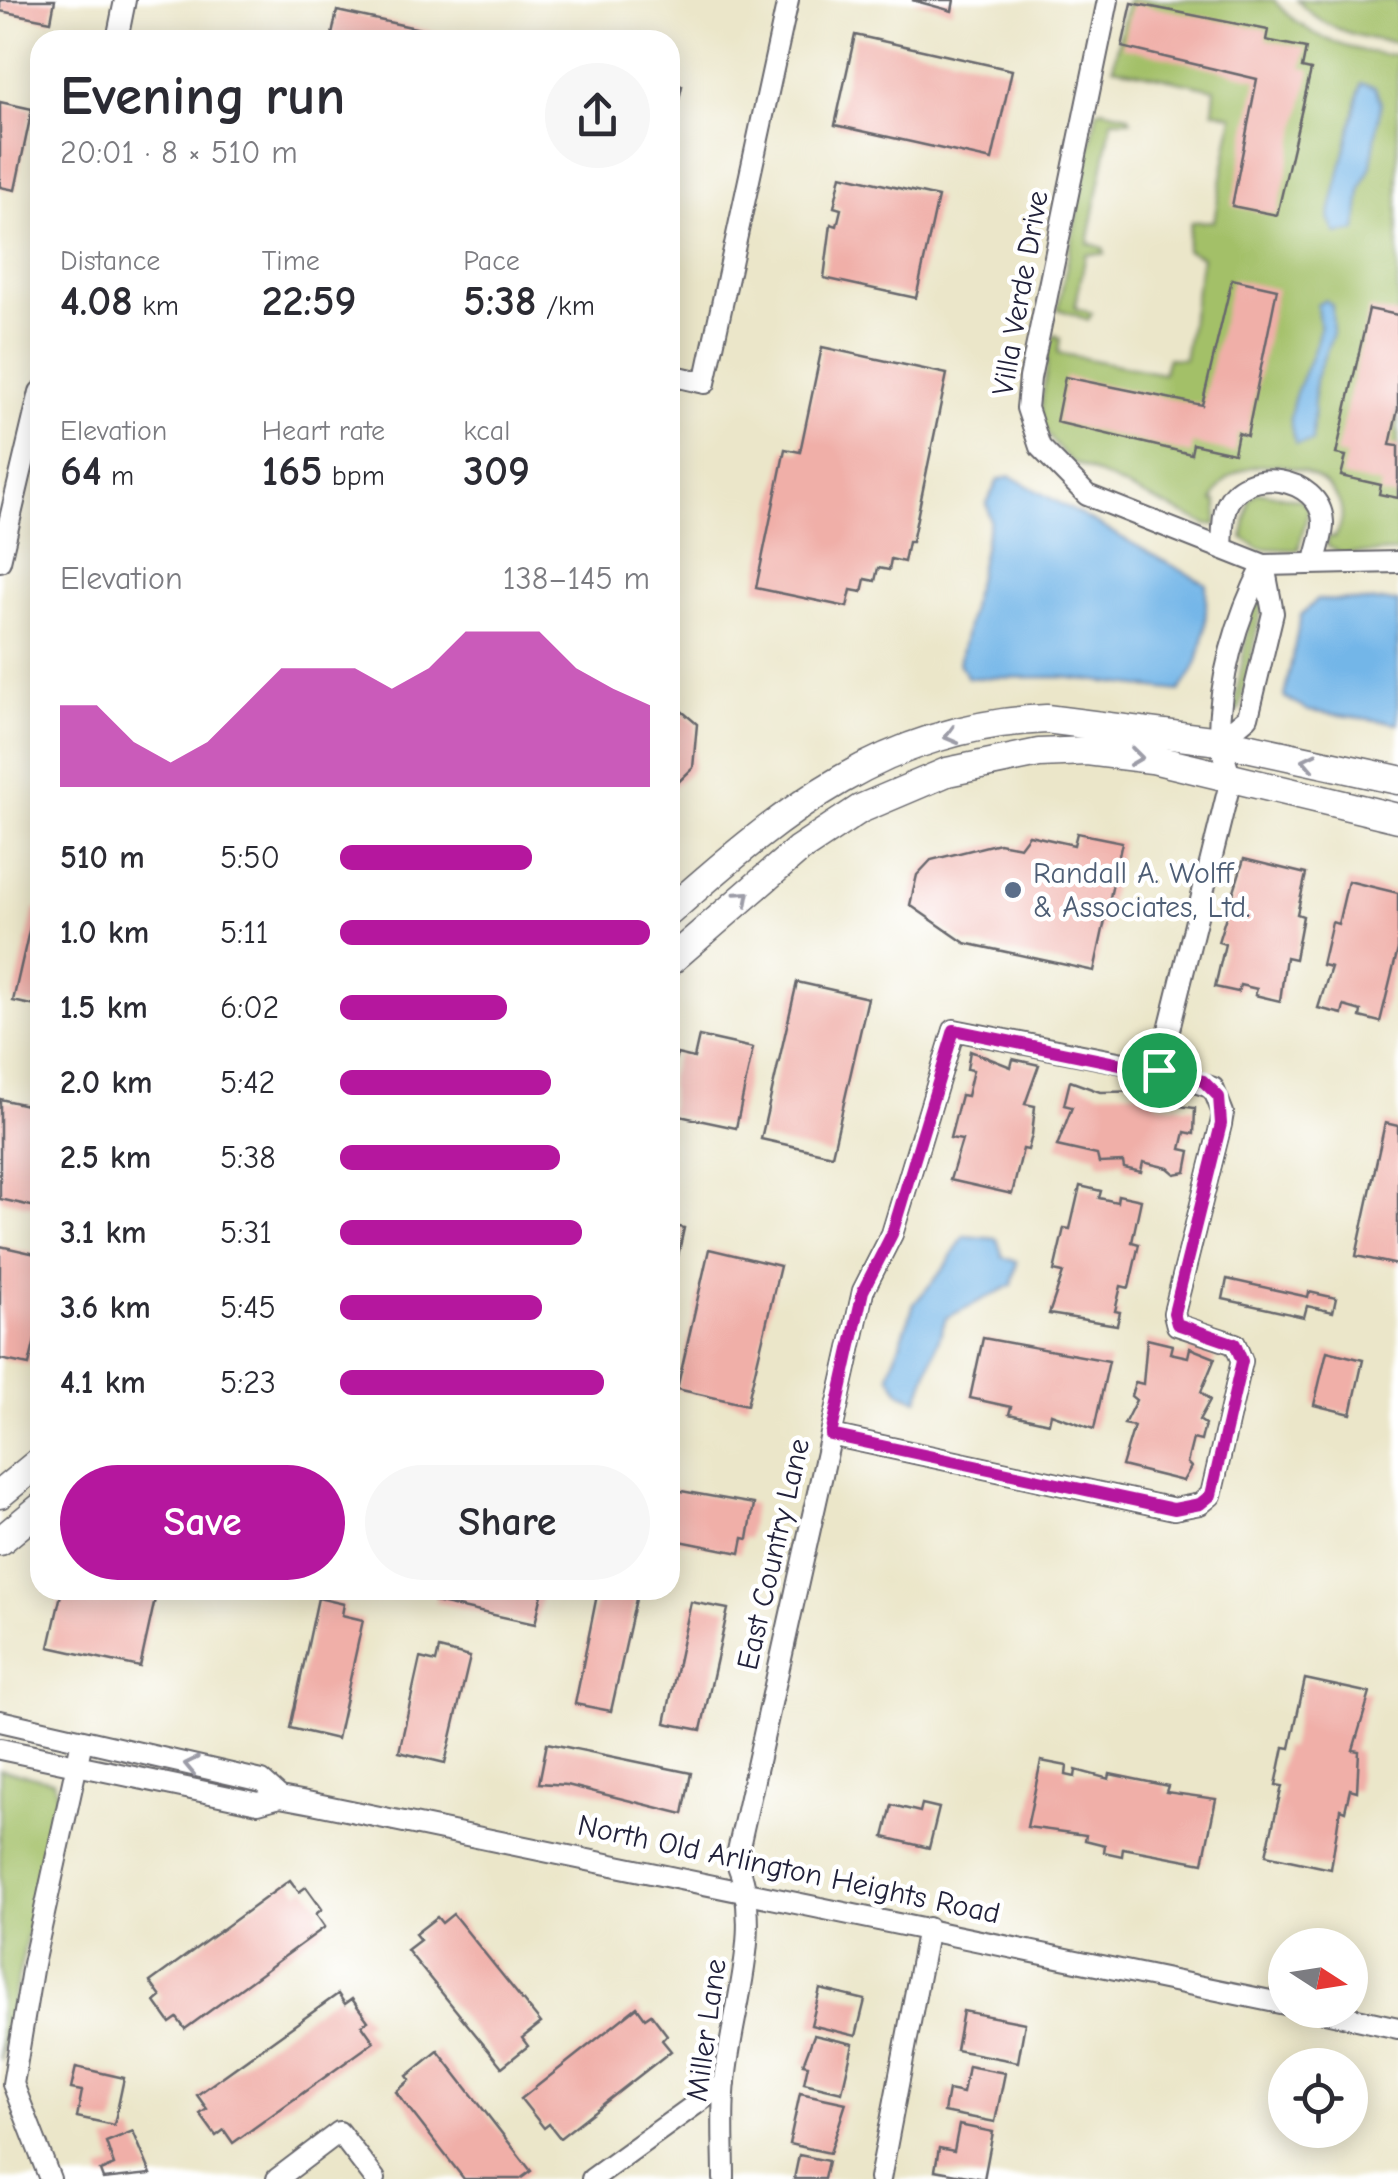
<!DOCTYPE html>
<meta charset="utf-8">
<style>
body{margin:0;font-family:"Comic Neue",sans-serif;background:#f7f7f7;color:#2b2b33;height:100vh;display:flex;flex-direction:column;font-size:38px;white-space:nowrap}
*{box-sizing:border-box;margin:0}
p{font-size:32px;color:#7c7c81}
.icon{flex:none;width:55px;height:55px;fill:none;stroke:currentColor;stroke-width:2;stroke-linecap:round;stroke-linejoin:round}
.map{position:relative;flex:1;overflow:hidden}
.panel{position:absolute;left:30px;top:30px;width:650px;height:1570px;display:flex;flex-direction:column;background:#fff;border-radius:30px;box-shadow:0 5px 25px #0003}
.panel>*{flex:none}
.needle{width:65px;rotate:102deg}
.controls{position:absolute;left:1268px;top:1928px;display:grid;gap:20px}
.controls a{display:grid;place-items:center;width:100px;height:100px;border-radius:50%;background:#fff;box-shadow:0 5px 25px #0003;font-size:50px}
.pin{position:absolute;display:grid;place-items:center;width:85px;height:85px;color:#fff;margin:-42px;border:5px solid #fff;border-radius:50%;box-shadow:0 2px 10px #0007}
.round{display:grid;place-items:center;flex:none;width:105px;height:105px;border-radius:52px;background:#f7f7f7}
.summary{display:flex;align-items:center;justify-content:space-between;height:170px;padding:0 30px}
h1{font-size:55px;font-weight:600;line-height:75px}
.stats{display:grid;grid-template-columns:repeat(3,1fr);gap:15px;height:170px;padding:10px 30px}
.stats div{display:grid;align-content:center}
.stats b{font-size:42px;font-weight:600}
.stats small{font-size:28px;font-weight:400}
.stats p{font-size:28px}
.chart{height:280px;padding:20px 30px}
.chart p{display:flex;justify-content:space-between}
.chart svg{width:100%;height:180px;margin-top:10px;fill:#b5179e;opacity:.7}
.action{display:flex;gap:20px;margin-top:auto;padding:20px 30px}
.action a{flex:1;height:115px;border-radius:60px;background:#b5179e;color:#fff;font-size:40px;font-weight:600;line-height:115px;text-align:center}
.action a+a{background:#f7f7f7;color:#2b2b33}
ul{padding:0 30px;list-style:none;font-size:32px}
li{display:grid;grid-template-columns:160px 120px 1fr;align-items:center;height:75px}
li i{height:25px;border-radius:12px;background:#b5179e}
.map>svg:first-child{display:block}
</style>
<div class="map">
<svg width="1398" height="2179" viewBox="0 0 1398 2179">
<rect width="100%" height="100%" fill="#fff"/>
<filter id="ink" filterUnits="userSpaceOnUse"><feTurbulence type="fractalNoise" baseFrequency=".01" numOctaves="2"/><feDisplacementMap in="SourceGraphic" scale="20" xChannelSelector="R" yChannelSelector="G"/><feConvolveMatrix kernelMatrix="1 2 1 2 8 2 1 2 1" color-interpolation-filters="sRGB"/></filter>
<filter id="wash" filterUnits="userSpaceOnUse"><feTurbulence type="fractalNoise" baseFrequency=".0048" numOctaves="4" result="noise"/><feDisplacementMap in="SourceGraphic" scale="40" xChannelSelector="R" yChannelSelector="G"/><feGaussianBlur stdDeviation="2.25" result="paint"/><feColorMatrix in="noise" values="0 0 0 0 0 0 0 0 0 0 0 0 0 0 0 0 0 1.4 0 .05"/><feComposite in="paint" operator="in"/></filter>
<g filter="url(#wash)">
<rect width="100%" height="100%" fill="#ebe6c9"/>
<g fill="#a3c068" stroke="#627152" stroke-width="2.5">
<path d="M 1128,0 L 1274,0 C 1303,36 1353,54 1398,55 L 1398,552 L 1343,554 L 1327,546 L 1328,537 L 1335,537 C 1373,476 1237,430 1213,501 L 1217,502 L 1217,524 L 1207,525 L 1072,462 C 1040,434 1037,419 1045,380 C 1048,365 1045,348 1055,335 L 1060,338 L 1058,353 L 1163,374 L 1168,358 L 1184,359 L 1202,257 L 1186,250 L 1191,222 L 1214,221 L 1233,116 L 1213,111 L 1215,89 L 1113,67 Z"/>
<path d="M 1297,0 L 1398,0 L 1398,42 C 1362,40 1321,28 1297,0 Z"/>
<path d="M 1102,109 L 1128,115 L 1131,120 L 1112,120 L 1088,243 L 1103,248 L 1105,254 L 1086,254 L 1075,308 L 1092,313 L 1088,320 L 1058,309 L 1097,111 Z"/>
<path d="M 1258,492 L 1302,500 L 1309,509 L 1298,550 L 1258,548 L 1243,538 L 1249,499 Z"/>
<path d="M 1260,599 L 1262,604 L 1240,709 L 1233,713 L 1253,601 Z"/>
<path d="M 0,1769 L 53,1781 L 58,1795 L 0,2060 Z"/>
</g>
<g fill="#73b6e8" stroke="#4a6c92" stroke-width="2.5">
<path d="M 1361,83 L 1375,87 L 1381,103 L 1371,166 L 1361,188 L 1357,231 L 1336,234 L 1329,218 Z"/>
<path d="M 1325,300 L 1332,305 L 1333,333 L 1315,380 L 1312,442 L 1296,444 C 1277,403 1314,369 1319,329 C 1320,321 1317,313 1317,305 Z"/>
<path d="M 1010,476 L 1206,584 C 1207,625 1206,659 1179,691 L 1063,677 L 968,678 L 959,663 L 990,520 L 987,503 L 998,480 Z"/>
<path d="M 1317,600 L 1398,602 L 1398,723 L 1309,711 L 1284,697 L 1301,615 Z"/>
<path d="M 964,1236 L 997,1239 L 1003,1257 L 1017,1262 L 1012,1285 L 946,1318 L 918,1400 L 901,1393 L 889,1375 L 914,1304 L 946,1266 Z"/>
</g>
<g id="blocks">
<g fill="#f0afa8">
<path d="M 0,0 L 55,0 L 51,21 L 0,11 Z"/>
<path d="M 912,0 L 954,0 L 952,11 Z"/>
<path d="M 1132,3 L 1268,30 L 1266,40 L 1306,48 L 1302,68 L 1311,70 L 1277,215 L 1232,206 L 1257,79 L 1122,47 Z"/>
<path d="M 337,11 L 462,38 L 461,40 L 331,40 Z"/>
<path d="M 855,35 L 1012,70 L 992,160 L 835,125 Z"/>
<path d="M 670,83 L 682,86 L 677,108 L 670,106 Z"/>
<path d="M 0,102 L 32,109 L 15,190 L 0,187 Z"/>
<path d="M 841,175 L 938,197 L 916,298 L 824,278 L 831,224 L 837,226 L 841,209 L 834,207 Z"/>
<path d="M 1232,279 L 1277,289 L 1247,436 L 1238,433 L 1234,453 L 1193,444 L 1191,454 L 1056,422 L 1065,377 L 1202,405 Z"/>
<path d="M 1369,309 L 1398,315 L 1398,409 L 1390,445 L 1398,446 L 1398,498 L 1379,494 L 1381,485 L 1341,476 L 1346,456 L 1336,454 Z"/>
<path d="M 822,347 L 947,374 L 912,542 L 908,542 L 904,562 L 891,559 L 889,570 L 878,568 L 875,581 L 865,579 L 862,592 L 851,590 L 847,607 L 756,588 L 785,449 L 800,452 Z"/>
<path d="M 670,701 L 697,724 L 693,768 L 670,790 Z"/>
<path d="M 1077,833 L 1122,842 L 1094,971 L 965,943 L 910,905 L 917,875 L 931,860 L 999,843 L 1020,847 L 1029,835 L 1074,845 Z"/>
<path d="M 1244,859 L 1306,874 L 1297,914 L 1303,916 L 1298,943 L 1295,959 L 1286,957 L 1280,1001 L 1255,995 L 1257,989 L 1240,985 L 1238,992 L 1215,987 L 1225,944 L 1218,942 Z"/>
<path d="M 1348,881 L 1398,893 L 1398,949 L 1380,1022 L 1360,1017 L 1361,1011 L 1344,1006 L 1342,1014 L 1318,1008 L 1331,967 L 1322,965 L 1332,922 L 1338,924 Z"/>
<path d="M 34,909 L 40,910 L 40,1007 L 13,1001 Z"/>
<path d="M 797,982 L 868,998 L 832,1155 L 761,1139 Z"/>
<path d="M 699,1036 L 753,1048 L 736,1128 L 670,1114 L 670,1076 L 677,1054 L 694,1058 Z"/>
<path d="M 970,1051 L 1011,1067 L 1013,1059 L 1039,1065 L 1025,1104 L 1035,1106 L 1032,1135 L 1028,1150 L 1023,1149 L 1012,1194 L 950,1180 L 962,1140 L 950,1138 L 961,1095 L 967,1096 L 973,1070 L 967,1069 Z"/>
<path d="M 1070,1081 L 1100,1092 L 1159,1091 L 1156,1103 L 1195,1108 L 1194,1134 L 1185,1132 L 1181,1149 L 1190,1151 L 1186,1172 L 1175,1174 L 1168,1168 L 1143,1162 L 1141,1172 L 1124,1168 L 1123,1162 L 1099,1163 L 1097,1155 L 1057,1146 L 1072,1107 L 1064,1105 Z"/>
<path d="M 0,1099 L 40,1108 L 40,1208 L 0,1199 Z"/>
<path d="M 1385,1123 L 1398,1126 L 1398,1265 L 1356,1256 Z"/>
<path d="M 1080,1186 L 1101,1191 L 1099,1198 L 1117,1202 L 1118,1195 L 1141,1200 L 1132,1242 L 1139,1244 L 1129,1288 L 1121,1286 L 1115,1311 L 1120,1312 L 1117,1325 L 1049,1314 L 1063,1273 L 1054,1271 L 1064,1228 L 1070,1229 Z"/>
<path d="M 670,1225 L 684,1228 L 672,1284 L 670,1284 Z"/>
<path d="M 0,1246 L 40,1255 L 40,1319 L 29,1365 L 0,1359 Z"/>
<path d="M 709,1249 L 780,1266 L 747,1405 L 677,1389 Z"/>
<path d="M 1227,1279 L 1308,1297 L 1309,1292 L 1336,1298 L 1333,1312 L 1307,1306 L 1304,1317 L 1223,1299 Z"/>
<path d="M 983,1338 L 1109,1361 L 1094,1429 L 1051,1414 L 1049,1423 L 1009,1414 L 1011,1407 L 970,1398 Z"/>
<path d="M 1147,1339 L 1172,1345 L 1170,1353 L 1188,1357 L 1190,1348 L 1215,1358 L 1201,1392 L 1210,1400 L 1199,1420 L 1205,1424 L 1201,1441 L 1193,1439 L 1187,1463 L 1191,1467 L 1183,1481 L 1122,1466 L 1134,1426 L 1124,1424 L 1136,1400 L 1131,1396 L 1135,1382 L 1143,1384 Z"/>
<path d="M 1327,1351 L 1363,1360 L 1351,1414 L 1314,1405 Z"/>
<path d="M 670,1489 L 754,1504 L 748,1539 L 743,1538 L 740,1553 L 670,1539 Z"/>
<path d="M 62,1590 L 157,1590 L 140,1667 L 49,1647 Z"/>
<path d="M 438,1590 L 543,1590 L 535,1624 L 435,1602 Z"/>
<path d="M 598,1590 L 638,1590 L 611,1711 L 575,1704 Z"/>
<path d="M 318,1598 L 344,1604 L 342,1615 L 363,1620 L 337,1739 L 290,1728 Z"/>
<path d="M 691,1602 L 728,1609 L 701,1730 L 665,1723 Z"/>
<path d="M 439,1649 L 470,1657 L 445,1763 L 399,1752 L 420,1658 L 436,1662 Z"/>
<path d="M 1305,1679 L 1370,1693 L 1353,1750 L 1359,1751 L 1357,1791 L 1350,1789 L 1345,1811 L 1340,1809 L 1331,1869 L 1266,1855 L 1282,1786 L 1276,1785 L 1284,1747 L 1290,1748 Z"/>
<path d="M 547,1743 L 691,1773 L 683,1814 L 567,1785 L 539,1783 Z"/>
<path d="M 1041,1761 L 1067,1766 L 1066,1775 L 1075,1777 L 1076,1770 L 1109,1779 L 1110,1774 L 1168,1786 L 1166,1792 L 1216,1799 L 1203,1863 L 1123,1848 L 1122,1856 L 1104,1852 L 1105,1845 L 1085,1840 L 1086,1835 L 1027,1827 Z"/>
<path d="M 922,1804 L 939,1808 L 929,1848 L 884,1837 L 892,1805 L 920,1812 Z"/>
<path d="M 290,1880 L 299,1892 L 306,1887 L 322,1909 L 316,1914 L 325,1927 L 185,2029 L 177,2018 L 170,2023 L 155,2002 L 161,1997 L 150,1982 Z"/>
<path d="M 453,1914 L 541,2023 L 522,2038 L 528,2046 L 502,2067 L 407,1950 L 420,1940 L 415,1934 L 437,1917 L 442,1923 Z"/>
<path d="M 820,1989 L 865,2000 L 856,2036 L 811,2025 Z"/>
<path d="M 338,1994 L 345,2004 L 352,1999 L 368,2021 L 362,2025 L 374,2042 L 233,2143 L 224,2130 L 216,2136 L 200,2114 L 207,2109 L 197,2095 Z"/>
<path d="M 637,2007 L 645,2018 L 651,2014 L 667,2035 L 662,2040 L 671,2051 L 560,2138 L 549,2124 L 544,2128 L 521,2099 Z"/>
<path d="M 963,2011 L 1025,2023 L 1018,2062 L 956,2050 Z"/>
<path d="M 814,2035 L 853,2044 L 842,2092 L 804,2083 L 808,2065 L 803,2064 Z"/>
<path d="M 438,2051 L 531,2171 L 520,2179 L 464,2179 L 396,2092 L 410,2080 L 407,2076 Z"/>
<path d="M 968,2066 L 1005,2073 L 995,2122 L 944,2112 L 948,2090 L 963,2093 Z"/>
<path d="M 76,2067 L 124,2078 L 114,2125 L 77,2117 L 82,2091 L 71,2089 Z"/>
<path d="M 800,2093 L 846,2103 L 830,2153 L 789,2144 Z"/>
<path d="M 959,2125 L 993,2132 L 984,2179 L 935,2170 L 939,2148 L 954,2151 Z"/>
<path d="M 133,2131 L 151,2174 L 103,2179 L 100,2171 L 114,2165 L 106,2142 Z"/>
<path d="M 799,2155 L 828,2161 L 824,2179 L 794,2179 Z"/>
</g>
</g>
</g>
<g filter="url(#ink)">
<use href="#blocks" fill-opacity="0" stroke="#68676d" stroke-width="2.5"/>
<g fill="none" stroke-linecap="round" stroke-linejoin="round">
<g stroke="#68676d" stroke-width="24">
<g id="street">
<path d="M 1108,0 L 1030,378 L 1027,408 L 1040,447 L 1087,495 L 1264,565 L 1398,562"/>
<path d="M 117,40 L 125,0"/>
<path d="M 670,375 L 705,383 L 788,0"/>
<path d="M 1222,548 C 1223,536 1222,519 1226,507 C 1242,464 1321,476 1323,522 C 1324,534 1317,550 1315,562"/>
<path d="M 0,561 L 40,392"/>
<path d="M 1264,565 L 1273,613 L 1248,717 L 1219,741 C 1218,681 1236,618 1264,565 Z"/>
<path d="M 1159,1070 L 1231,779 L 1219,741"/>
<path d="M 0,1721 L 262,1781 L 280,1797"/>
<path d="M 0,1749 L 258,1803 L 280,1797 L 312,1803 L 1285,2004"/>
<path d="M 1316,2010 L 1398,2028"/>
<path d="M 50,2179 L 13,2084 L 33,1964 L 82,1741"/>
<path d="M 277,2179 L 339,2132 L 375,2179"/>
<path d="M 592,2179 L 725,2083"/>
<path d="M 724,2179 C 724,2151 722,2122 724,2094 C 728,2016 767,1932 736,1860 L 863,1291 L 892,1234 L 954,1030 L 1159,1070 L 1213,1088 L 1223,1113 L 1221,1124 L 1174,1313 L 1177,1325 L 1235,1344 L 1242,1361 L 1211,1495 L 1200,1504 L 1174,1509 L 831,1435"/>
<path d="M 880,2179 L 928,1928"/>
</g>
</g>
<g stroke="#68676d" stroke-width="31">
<g id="secondary">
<path d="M 670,911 C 784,810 886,726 1046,719 L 1219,741 L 1398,780"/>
<path d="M 670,961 L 798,850 L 860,809 L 947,772 L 1039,753 L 1087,751 L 1152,759 L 1398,818"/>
<path d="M 0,1494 L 40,1461"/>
<path d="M 0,1541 L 40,1508"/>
</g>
</g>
<use href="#street" stroke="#fff" stroke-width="20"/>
<use href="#secondary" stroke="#fff" stroke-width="28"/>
</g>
<defs><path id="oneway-chevron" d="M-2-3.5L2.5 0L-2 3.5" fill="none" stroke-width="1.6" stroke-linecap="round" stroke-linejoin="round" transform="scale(2.5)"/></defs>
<g stroke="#9c9ca7">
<use href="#oneway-chevron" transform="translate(951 736) rotate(164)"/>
<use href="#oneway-chevron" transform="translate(1136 757) rotate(7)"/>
<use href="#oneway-chevron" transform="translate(1309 761) rotate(-168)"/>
<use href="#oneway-chevron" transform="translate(744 897) rotate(-41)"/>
<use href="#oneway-chevron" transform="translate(191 1765) rotate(-168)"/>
</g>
</g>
<g fill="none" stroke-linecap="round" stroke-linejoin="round" filter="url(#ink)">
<g stroke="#fff" stroke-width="20">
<path id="route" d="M 954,1030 L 1203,1081 L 1219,1097 L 1221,1124 L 1174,1313 L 1177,1324 L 1235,1344 L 1242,1361 L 1211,1495 L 1200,1504 L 1174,1509 L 831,1435 L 863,1291 L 892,1234 Z"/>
</g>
<use href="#route" stroke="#b5179e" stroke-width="12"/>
</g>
<circle fill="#5c6f8a" stroke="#fff" stroke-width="4" cx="1013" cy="890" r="10"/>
<g text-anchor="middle" stroke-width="9" stroke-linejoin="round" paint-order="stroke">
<g font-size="30" fill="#22223b" stroke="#fff">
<text transform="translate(1020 293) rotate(-80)" y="10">Villa Verde Drive</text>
<text transform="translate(773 1554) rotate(-77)" y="10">East Country Lane</text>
<text transform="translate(789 1869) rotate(12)" y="10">North Old Arlington Heights Road</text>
<text transform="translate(706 2030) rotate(-82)" y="10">Miller Lane</text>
</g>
<g font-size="30" fill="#4e5e75" stroke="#fff" text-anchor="start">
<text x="1033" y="883">Randall A. Wolff<tspan x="1033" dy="34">&amp; Associates, Ltd.</tspan></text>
</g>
</g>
</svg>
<div class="controls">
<a><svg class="needle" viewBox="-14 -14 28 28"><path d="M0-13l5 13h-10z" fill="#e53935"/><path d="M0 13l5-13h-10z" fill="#7c7c81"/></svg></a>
<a><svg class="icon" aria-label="locate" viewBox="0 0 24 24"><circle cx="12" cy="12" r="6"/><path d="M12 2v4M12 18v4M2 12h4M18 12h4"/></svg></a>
</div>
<div class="pin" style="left:1159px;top:1070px;background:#1e9e55"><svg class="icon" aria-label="arrive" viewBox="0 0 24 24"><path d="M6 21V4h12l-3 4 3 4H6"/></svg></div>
<section class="panel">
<div class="summary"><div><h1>Evening run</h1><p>20:01 · 8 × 510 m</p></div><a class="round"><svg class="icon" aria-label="share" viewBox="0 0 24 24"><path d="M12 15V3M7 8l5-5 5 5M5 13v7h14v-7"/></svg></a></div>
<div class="stats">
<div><p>Distance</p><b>4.08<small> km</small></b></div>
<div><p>Time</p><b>22:59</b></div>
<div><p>Pace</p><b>5:38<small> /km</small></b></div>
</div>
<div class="stats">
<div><p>Elevation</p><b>64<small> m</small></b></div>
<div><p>Heart rate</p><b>165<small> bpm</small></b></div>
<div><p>kcal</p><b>309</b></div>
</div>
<div class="chart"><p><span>Elevation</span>138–145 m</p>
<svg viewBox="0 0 160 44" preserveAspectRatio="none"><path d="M0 44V24L10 24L20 33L30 38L40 33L50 24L60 15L70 15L80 15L90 20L100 15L110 6L120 6L130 6L140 15L150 20L160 24V44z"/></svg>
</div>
<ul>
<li><b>510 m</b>5:50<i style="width:62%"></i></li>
<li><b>1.0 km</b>5:11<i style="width:100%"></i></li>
<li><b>1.5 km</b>6:02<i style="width:54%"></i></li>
<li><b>2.0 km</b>5:42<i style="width:68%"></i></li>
<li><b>2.5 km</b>5:38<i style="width:71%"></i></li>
<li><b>3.1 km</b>5:31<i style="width:78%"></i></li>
<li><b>3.6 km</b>5:45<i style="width:65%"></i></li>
<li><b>4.1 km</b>5:23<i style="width:85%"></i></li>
</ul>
<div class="action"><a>Save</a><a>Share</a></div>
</section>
</div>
